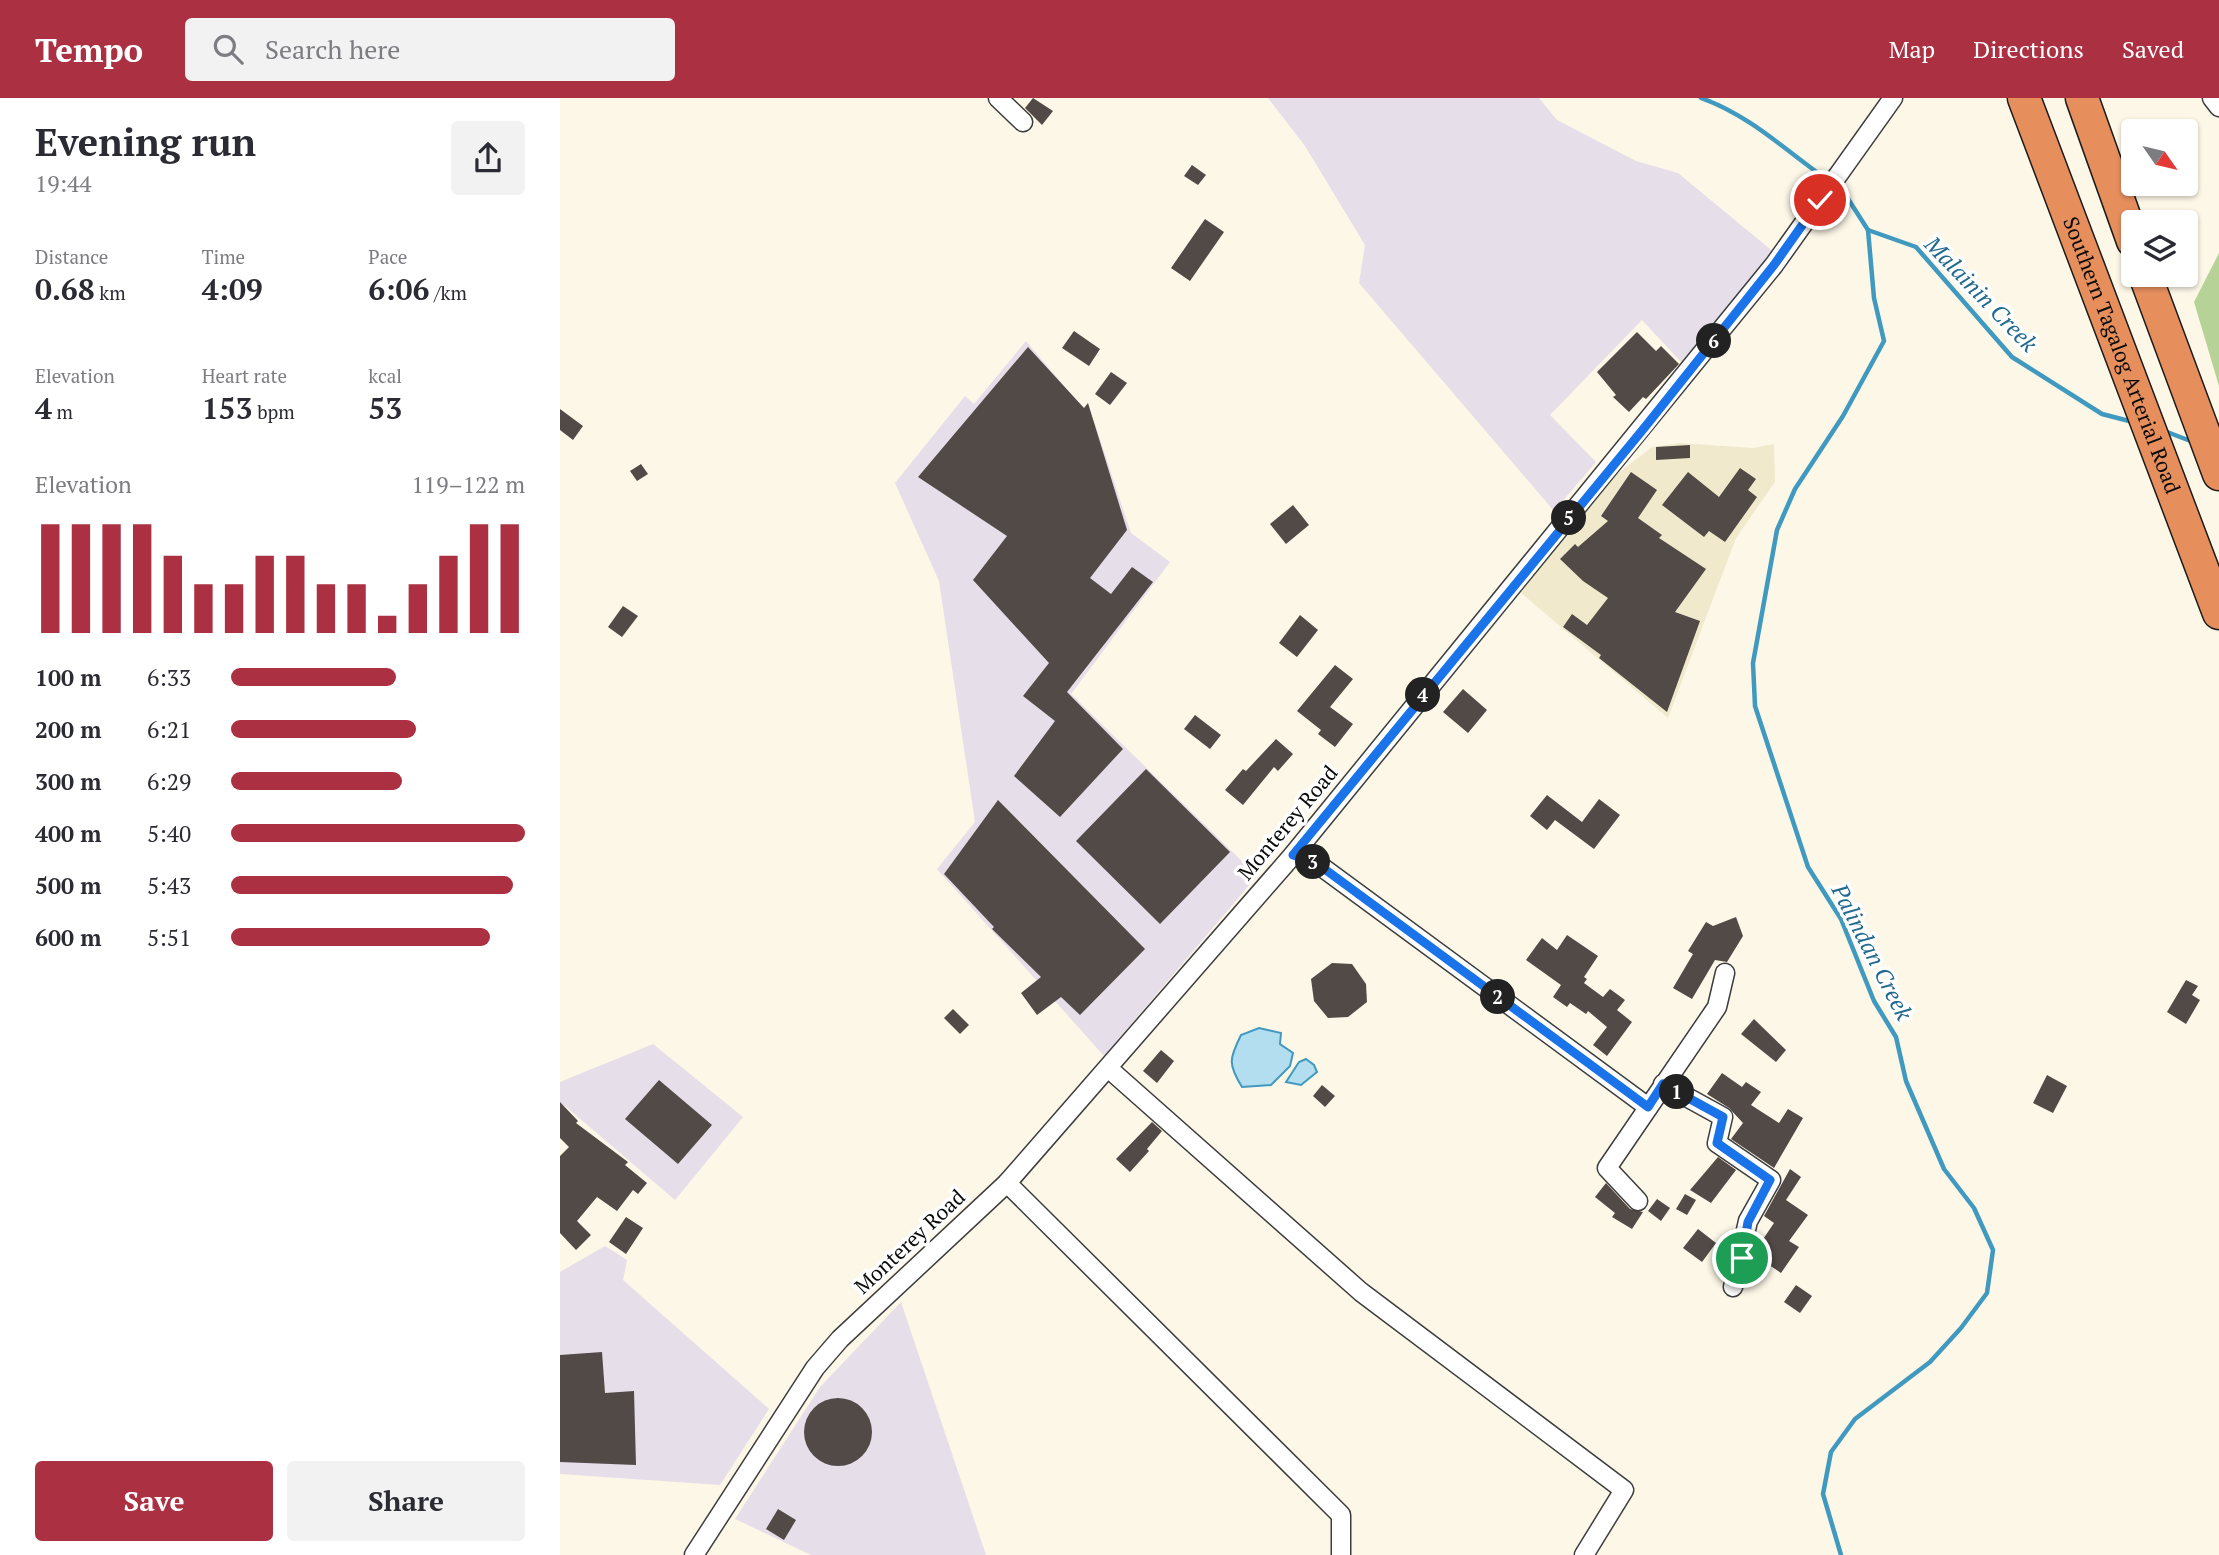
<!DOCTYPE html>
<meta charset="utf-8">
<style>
body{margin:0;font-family:"PT Serif",serif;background:#f2f2f3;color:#2b2b33;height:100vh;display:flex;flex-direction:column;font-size:26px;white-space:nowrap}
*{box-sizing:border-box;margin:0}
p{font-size:23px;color:#7c7c81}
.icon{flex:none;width:38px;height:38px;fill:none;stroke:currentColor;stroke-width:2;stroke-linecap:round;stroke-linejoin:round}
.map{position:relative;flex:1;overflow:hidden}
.details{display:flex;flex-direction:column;background:#fff;width:560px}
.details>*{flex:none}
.needle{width:46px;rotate:124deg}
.controls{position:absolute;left:1561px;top:21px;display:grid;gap:14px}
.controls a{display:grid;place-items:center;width:77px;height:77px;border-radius:7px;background:#fff;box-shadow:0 2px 5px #0004;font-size:35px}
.pin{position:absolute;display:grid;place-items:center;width:60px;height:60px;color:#fff;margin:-30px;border:4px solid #fff;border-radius:50%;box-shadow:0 2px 7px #0007}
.km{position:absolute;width:35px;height:35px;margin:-18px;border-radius:50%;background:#222;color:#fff;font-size:19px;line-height:35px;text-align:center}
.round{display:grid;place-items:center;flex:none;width:74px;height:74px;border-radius:7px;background:#f2f2f3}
.headline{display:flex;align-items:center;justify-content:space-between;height:119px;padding:0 35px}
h1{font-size:38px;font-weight:700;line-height:52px}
.figures{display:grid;grid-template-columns:repeat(3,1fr);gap:10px;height:119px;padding:7px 35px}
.figures div{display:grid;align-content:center}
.figures b{font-size:30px;font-weight:700}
.figures small{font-size:19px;font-weight:400}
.figures p{font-size:19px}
.chart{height:196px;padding:14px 35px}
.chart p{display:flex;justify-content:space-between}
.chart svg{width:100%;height:126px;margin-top:7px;stroke:#ab3042;stroke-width:6}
.button{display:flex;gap:14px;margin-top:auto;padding:14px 35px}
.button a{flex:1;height:80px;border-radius:7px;background:#ab3042;color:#fff;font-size:28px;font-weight:700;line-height:80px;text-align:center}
.button a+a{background:#f2f2f3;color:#2b2b33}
ul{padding:0 35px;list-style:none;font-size:23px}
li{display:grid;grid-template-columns:112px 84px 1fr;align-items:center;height:52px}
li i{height:18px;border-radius:9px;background:#ab3042}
header{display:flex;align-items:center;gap:42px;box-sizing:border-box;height:98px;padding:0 35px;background:#ab3042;color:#fff}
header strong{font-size:33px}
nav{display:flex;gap:38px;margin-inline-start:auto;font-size:24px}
.search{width:490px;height:63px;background:#f2f2f3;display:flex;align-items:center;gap:18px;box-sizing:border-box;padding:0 24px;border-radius:7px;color:#7c7c81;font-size:26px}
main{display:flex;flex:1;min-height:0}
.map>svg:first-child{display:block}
</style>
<header>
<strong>Tempo</strong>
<div class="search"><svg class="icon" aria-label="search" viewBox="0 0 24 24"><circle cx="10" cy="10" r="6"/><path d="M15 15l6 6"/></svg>Search here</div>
<nav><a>Map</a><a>Directions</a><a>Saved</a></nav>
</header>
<main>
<section class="details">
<div class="headline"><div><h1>Evening run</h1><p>19:44</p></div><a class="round"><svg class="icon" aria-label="share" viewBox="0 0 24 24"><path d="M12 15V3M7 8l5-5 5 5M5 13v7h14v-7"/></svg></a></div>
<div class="figures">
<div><p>Distance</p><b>0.68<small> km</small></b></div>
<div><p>Time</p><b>4:09</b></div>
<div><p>Pace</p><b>6:06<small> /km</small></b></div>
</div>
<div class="figures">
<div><p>Elevation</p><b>4<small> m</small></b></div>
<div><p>Heart rate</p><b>153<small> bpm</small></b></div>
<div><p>kcal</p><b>53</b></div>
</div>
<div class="chart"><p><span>Elevation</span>119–122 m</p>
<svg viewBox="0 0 160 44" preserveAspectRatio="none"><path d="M5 44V6M15 44V6M25 44V6M35 44V6M45 44V17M55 44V27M65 44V27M75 44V17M85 44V17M95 44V27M105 44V27M115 44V38M125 44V27M135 44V17M145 44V6M155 44V6"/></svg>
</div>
<ul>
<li><b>100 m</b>6:33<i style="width:56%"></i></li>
<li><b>200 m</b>6:21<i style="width:63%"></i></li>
<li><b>300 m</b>6:29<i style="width:58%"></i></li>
<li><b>400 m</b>5:40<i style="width:100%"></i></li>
<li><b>500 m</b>5:43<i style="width:96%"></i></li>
<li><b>600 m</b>5:51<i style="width:88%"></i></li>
</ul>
<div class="button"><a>Save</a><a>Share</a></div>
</section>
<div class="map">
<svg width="1659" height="1457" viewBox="0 0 1659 1457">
<rect width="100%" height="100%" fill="#fdf7e8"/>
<g fill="#e6dee8">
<path d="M 708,0 L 979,0 L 997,22 L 1076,63 L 1118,75 L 1216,156 L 1122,265 L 1082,222 L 990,317 L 1036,364 L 994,413 L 799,185 L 805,147 L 745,48 Z"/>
<path d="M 466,243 L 534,323 L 571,435 L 610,464 L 511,596 L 697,778 L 544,958 L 377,771 L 415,724 L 379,483 L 335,385 L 405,298 L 414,306 Z"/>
<path d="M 93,946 L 183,1019 L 115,1102 L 4,1007 L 0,1010 L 0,984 Z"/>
<path d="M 45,1148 L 67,1162 L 63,1182 L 209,1311 L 160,1387 L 0,1376 L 0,1174 Z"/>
<path d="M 341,1204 L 426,1457 L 251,1457 L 175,1421 L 260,1289 Z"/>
</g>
<path fill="#f0e9cc" d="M 1120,345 L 1193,350 L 1214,346 L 1215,384 L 1176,440 L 1108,620 L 961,495 L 1048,383 L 1092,349 Z"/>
<path fill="#b7d297" d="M 1659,155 L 1659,288 L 1634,204 Z"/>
<g fill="#b2deef" stroke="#4099bf" stroke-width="2">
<path d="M 699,930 L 721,935 L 720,946 L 733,955 L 730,968 L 711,987 L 682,989 C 668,966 669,961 681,937 Z"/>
<path d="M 746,961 L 754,967 L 757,974 L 741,987 L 726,984 L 739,964 Z"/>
</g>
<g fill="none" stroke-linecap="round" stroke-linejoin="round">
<g stroke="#4099bf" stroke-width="4.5">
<path d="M 1141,0 C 1191,18 1226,53 1269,83"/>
<path d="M 1276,88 L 1283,93 L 1308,132 L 1314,200 L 1324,243 L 1283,318 L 1235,391 L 1217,432 L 1193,565 L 1195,608 L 1248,769 L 1281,821 L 1314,903 L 1336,939 L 1346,983 L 1384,1071 L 1414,1110 L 1433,1152 L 1427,1195 L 1401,1230 L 1370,1264 L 1295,1321 L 1271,1354 L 1263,1396 L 1281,1457"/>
<path d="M 1308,132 L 1356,149 L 1452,259 L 1542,316 L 1573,324"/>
<path d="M 1602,332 L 1633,344"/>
</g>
</g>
<g fill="#514a47">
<path d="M 473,0 L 493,13 L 482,27 L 465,10 Z"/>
<path d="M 632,67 L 646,77 L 638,87 L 624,78 Z"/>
<path d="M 645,121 L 664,134 L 630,183 L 611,170 Z"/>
<path d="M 514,233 L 540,251 L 529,268 L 502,250 Z"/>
<path d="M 1077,234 L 1096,253 L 1101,248 L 1119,266 L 1086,301 L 1083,299 L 1069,314 L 1053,299 L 1056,297 L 1037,274 Z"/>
<path d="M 468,249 L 524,310 L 528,305 L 567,432 L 530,480 L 551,496 L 572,469 L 593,484 L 507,594 L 563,651 L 500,719 L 454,678 L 495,623 L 463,598 L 489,565 L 413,482 L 447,438 L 358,379 Z"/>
<path d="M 551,274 L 567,285 L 550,307 L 535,296 Z"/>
<path d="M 0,311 L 23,328 L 13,342 L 0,332 Z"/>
<path d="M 1130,347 L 1130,360 L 1096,362 L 1096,349 Z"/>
<path d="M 81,366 L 88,376 L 77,383 L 70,373 Z"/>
<path d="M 1180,370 L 1196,381 L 1188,392 L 1197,399 L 1165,444 L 1149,433 L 1144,439 L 1102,407 L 1128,374 L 1159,399 Z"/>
<path d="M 1071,374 L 1097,392 L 1078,420 L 1102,437 L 1099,440 L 1146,471 L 1115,514 L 1140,523 L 1107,614 L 1039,560 L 1041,557 L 1003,529 L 1012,516 L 1027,527 L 1048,500 L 1023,483 L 1000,461 L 1015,446 L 1018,449 L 1048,423 L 1041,418 Z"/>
<path d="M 733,407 L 749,427 L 726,446 L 710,426 Z"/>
<path d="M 63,508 L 78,518 L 62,539 L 48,529 Z"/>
<path d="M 740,517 L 758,532 L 737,559 L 719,545 Z"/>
<path d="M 775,567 L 793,581 L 770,609 L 793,626 L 775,649 L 758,636 L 761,632 L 737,613 Z"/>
<path d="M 903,591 L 927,612 L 908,635 L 883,614 Z"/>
<path d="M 635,617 L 661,637 L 650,651 L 624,631 Z"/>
<path d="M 716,641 L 733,656 L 718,673 L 714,669 L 683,707 L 665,692 L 683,671 L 686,673 Z"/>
<path d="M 586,671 L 670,754 L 600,826 L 516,743 Z"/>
<path d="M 987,697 L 1022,724 L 1039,701 L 1060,717 L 1034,751 L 995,722 L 987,732 L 970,718 Z"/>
<path d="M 438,702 L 585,851 L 520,917 L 501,899 L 477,917 L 461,895 L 481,879 L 432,831 L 434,829 L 384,776 Z"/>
<path d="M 1176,819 L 1183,838 L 1167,864 L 1155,862 L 1132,901 L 1113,890 L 1133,856 L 1128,853 L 1146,824 L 1153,828 Z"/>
<path d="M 1007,837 L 1038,858 L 1024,879 L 1027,881 L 1024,885 L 1043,899 L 1050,891 L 1065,902 L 1057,912 L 1072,924 L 1047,958 L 1033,947 L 1047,929 L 1028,913 L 1026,916 L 1010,905 L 1007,909 L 993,899 L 1001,887 L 966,862 L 982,840 L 997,852 Z"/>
<path d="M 772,865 L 792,866 L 806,886 L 807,904 L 788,919 L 768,920 L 754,903 L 751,881 Z"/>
<path d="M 1626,882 L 1638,888 L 1632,897 L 1640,902 L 1626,926 L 1607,914 Z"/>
<path d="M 393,911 L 409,927 L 400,936 L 384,920 Z"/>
<path d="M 1194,921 L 1226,952 L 1216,964 L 1181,936 Z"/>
<path d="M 601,952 L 614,963 L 597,985 L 583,973 Z"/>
<path d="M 1162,975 L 1182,989 L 1186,984 L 1201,994 L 1191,1007 L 1219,1025 L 1228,1011 L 1243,1020 L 1214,1070 L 1171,1041 L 1183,1025 L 1169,1010 L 1147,996 Z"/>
<path d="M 1487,977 L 1507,988 L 1493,1015 L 1473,1005 Z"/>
<path d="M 99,982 L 152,1027 L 118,1066 L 65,1021 Z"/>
<path d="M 762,987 L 775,998 L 765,1009 L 753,998 Z"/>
<path d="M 0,1004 L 18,1023 L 16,1025 L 68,1064 L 65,1067 L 87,1085 L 78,1096 L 73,1092 L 57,1113 L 37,1099 L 17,1123 L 31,1137 L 16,1152 L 0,1135 L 0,1058 L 9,1049 L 0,1040 Z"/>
<path d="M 592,1024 L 602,1033 L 587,1051 L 589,1053 L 570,1074 L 556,1061 Z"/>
<path d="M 1158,1059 L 1176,1072 L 1151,1105 L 1130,1092 Z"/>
<path d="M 1230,1071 L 1241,1079 L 1226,1102 L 1248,1117 L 1229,1143 L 1239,1149 L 1221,1175 L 1193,1156 L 1214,1125 L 1204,1118 Z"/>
<path d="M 1046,1085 L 1070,1111 L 1083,1114 L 1072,1131 L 1052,1119 L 1055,1115 L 1035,1099 Z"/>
<path d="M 1125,1096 L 1136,1102 L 1127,1117 L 1116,1111 Z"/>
<path d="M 1097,1101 L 1110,1110 L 1101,1123 L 1088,1113 Z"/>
<path d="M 66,1119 L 83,1130 L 66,1156 L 49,1144 Z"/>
<path d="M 1138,1131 L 1156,1145 L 1142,1164 L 1123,1150 Z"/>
<path d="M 1236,1187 L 1252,1198 L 1240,1215 L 1224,1204 Z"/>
<path d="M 42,1254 L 45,1295 L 74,1293 L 76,1367 L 0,1364 L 0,1257 Z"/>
<circle cx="278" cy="1334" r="34"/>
<path d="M 218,1411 L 236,1422 L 224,1442 L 206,1431 Z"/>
</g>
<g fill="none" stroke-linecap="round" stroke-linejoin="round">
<g stroke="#3d3d3d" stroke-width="21">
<g id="street">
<path d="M 438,0 L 463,24"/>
<path d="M 1652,0 L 1659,9"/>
<path d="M 733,757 L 755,764 L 1088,1009"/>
<path d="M 548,970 L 801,1194 L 1064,1392 L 1024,1457"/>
<path d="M 1103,986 L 1163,1019 L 1157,1045 L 1211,1082 L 1188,1123 L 1173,1189"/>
<path d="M 447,1085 L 781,1417 L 781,1457"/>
<path d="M 1078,1103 L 1047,1070 L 1157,909 L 1165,875"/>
<path d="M 134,1457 L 255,1270 L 280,1241 L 447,1085 L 733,757 L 1214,167 L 1333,0"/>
</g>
</g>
<g stroke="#1b1b1b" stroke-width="35">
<g id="highway">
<path id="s1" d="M 1464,0 L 1659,515"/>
<path d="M 1522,0 L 1573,143"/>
<path d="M 1585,177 L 1659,376"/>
</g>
</g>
<use href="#street" stroke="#fff" stroke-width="18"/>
<use href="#highway" stroke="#e68f5d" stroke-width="32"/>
</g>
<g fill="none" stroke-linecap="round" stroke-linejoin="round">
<g stroke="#fff" stroke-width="14">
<path id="route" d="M 1182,1160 L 1188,1124 L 1210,1082 L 1157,1045 L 1163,1019 L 1103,986 L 1088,1009 L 755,764 L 733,757 L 1085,329 L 1214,167 L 1260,102"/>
</g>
<use href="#route" stroke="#1a73e8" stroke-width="9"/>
</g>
<g text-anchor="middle" stroke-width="7" stroke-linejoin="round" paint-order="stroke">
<g font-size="21" fill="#0a0a0a" stroke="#fff">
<text dy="7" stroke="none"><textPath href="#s1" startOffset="275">Southern Tagalog Arterial Road</textPath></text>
<text transform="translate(728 725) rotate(-50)" y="7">Monterey Road</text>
<text transform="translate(350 1144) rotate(-43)" y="7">Monterey Road</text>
</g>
<g font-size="23" font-style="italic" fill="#21698e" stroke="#fff">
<text transform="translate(1421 196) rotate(46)" y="8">Malainin Creek</text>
<text transform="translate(1312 854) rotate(63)" y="8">Palindan Creek</text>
</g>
</g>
</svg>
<div class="controls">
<a><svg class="needle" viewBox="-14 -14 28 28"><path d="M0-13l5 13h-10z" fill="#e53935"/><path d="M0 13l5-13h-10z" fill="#7c7c81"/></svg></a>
<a><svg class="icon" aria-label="layers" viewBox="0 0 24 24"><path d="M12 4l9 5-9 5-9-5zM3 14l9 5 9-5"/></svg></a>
</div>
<div class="pin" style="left:1182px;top:1160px;background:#1e9e55"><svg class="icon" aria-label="arrive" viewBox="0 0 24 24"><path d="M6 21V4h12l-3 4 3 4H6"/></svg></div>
<div class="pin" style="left:1260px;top:102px;background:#d93025"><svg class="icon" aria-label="check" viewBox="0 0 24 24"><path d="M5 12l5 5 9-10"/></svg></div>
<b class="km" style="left:1117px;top:994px">1</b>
<b class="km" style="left:938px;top:899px">2</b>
<b class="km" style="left:753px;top:764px">3</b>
<b class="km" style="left:863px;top:597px">4</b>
<b class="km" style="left:1009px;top:420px">5</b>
<b class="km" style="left:1154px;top:243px">6</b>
</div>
</main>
